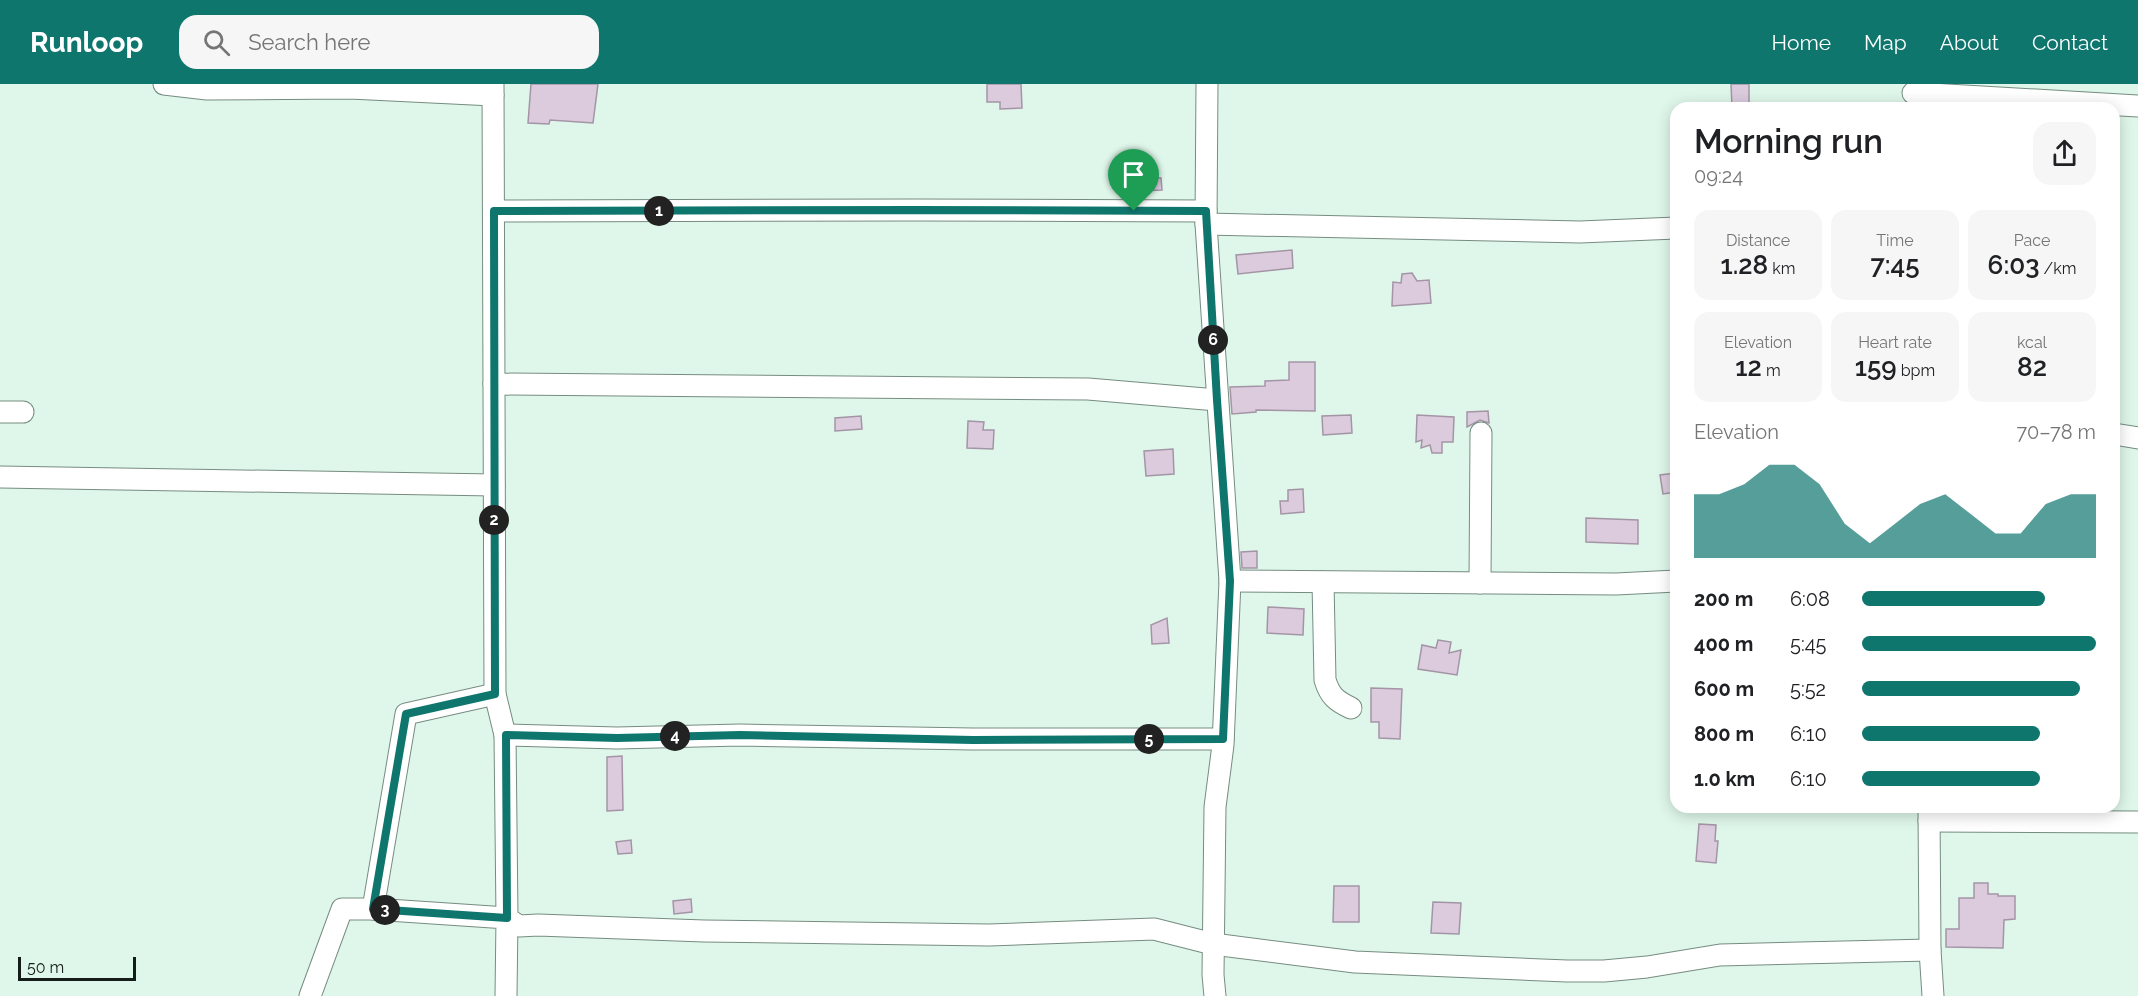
<!DOCTYPE html>
<meta charset="utf-8">
<style>
body{margin:0;font-family:Raleway,sans-serif;background:#f6f6f6;color:#202124;height:100vh;display:flex;flex-direction:column;font-size:22px;white-space:nowrap}
*{box-sizing:border-box;margin:0}
p{font-size:20px;color:#757577}
.icon{flex:none;width:33px;height:33px;fill:none;stroke:currentColor;stroke-width:2;stroke-linecap:round;stroke-linejoin:round}
.map{position:relative;flex:1;overflow:hidden}
.side{position:absolute;left:1670px;top:18px;width:450px;height:711px;display:flex;flex-direction:column;background:#fff;border-radius:18px;box-shadow:0 3px 15px #0003}
.side>*{flex:none}
.scale{position:absolute;left:18px;bottom:15px;width:118px;box-sizing:border-box;padding-left:6px;border:3px solid #151d18;border-top:0;font-size:16px;line-height:21px;white-space:nowrap;color:#151d18;-webkit-text-stroke:4px #dff7ea;paint-order:stroke}
.pin{position:absolute;display:grid;place-items:center;width:51px;height:51px;color:#fff;margin:-62px -26px;border-radius:50% 50% 50% 0;rotate:-45deg;box-shadow:0 0 6px #0007}
.pin .icon{rotate:45deg}
.km{position:absolute;width:30px;height:30px;margin:-15px;border-radius:50%;background:#222;color:#fff;font-size:16px;line-height:30px;text-align:center}
.round{display:grid;place-items:center;flex:none;width:63px;height:63px;border-radius:18px;background:#f6f6f6}
.headline{display:flex;align-items:center;justify-content:space-between;height:102px;padding:0 24px}
h1{font-size:33px;font-weight:600;line-height:45px}
.metrics{display:grid;grid-template-columns:repeat(3,1fr);gap:9px;height:102px;padding:6px 24px}
.metrics div{display:grid;align-content:center;border-radius:15px;background:#f6f6f6;text-align:center}
.metrics b{font-size:26px;font-weight:600}
.metrics small{font-size:16px;font-weight:400}
.metrics p{font-size:16px}
.chart{height:168px;padding:12px 24px}
.chart p{display:flex;justify-content:space-between}
.chart svg{width:100%;height:108px;margin-top:6px;fill:#0f766e;opacity:.7}
ul{padding:0 24px;list-style:none;font-size:20px}
li{display:grid;grid-template-columns:96px 72px 1fr;align-items:center;height:45px}
li i{height:15px;border-radius:8px;background:#0f766e}
header{display:flex;align-items:center;gap:36px;box-sizing:border-box;height:84px;padding:0 30px;background:#0f766e;color:#fff}
header strong{font-size:28px}
nav{display:flex;gap:33px;margin-inline-start:auto;font-size:21px}
.search{width:420px;height:54px;background:#f6f6f6;display:flex;align-items:center;gap:15px;box-sizing:border-box;padding:0 21px;border-radius:18px;color:#757577;font-size:22px}
.map>svg:first-child{display:block}
</style>
<header>
<strong>Runloop</strong>
<div class="search"><svg class="icon" aria-label="search" viewBox="0 0 24 24"><circle cx="10" cy="10" r="6"/><path d="M15 15l6 6"/></svg>Search here</div>
<nav><a>Home</a><a>Map</a><a>About</a><a>Contact</a></nav>
</header>
<div class="map">
<svg width="2138" height="912" viewBox="0 0 2138 912">
<rect width="100%" height="100%" fill="#dff7ea"/>
<g fill="#dbcbdd" stroke="#a495a6" stroke-width="1.5">
<path d="M 531,0 L 598,0 L 593,39 L 550,36 L 549,40 L 528,39 Z"/>
<path d="M 987,0 L 1021,0 L 1022,24 L 1000,25 L 1000,18 L 987,18 Z"/>
<path d="M 1731,0 L 1749,0 L 1749,22 L 1740,21 L 1732,23 Z"/>
<path d="M 1138,92 L 1161,94 L 1162,106 L 1138,107 Z"/>
<path d="M 1292,166 L 1293,184 L 1238,190 L 1236,171 Z"/>
<path d="M 1412,189 L 1417,197 L 1429,196 L 1431,219 L 1392,222 L 1393,198 L 1401,199 L 1402,190 Z"/>
<path d="M 1289,278 L 1315,278 L 1315,327 L 1256,326 L 1256,328 L 1232,330 L 1230,303 L 1265,302 L 1265,297 L 1289,296 Z"/>
<path d="M 1488,327 L 1489,339 L 1480,336 L 1467,343 L 1467,328 Z"/>
<path d="M 1351,331 L 1352,349 L 1323,351 L 1322,332 Z"/>
<path d="M 1417,331 L 1454,333 L 1453,358 L 1442,358 L 1442,369 L 1432,369 L 1430,361 L 1421,364 L 1422,356 L 1416,358 Z"/>
<path d="M 861,332 L 862,345 L 835,347 L 835,334 Z"/>
<path d="M 968,337 L 984,338 L 983,346 L 994,346 L 993,365 L 967,364 Z"/>
<path d="M 1173,365 L 1174,390 L 1146,392 L 1144,367 Z"/>
<path d="M 1676,389 L 1676,408 L 1663,410 L 1660,391 Z"/>
<path d="M 1303,405 L 1304,428 L 1281,430 L 1280,417 L 1288,417 L 1288,406 Z"/>
<path d="M 1586,434 L 1638,436 L 1638,460 L 1586,458 Z"/>
<path d="M 1257,467 L 1257,484 L 1242,484 L 1241,468 Z"/>
<path d="M 1268,523 L 1304,525 L 1303,551 L 1267,549 Z"/>
<path d="M 1167,534 L 1169,559 L 1152,560 L 1151,541 Z"/>
<path d="M 1438,556 L 1451,558 L 1449,569 L 1461,566 L 1457,591 L 1418,585 L 1422,561 L 1436,564 Z"/>
<path d="M 1371,604 L 1402,605 L 1400,655 L 1379,654 L 1379,638 L 1371,638 Z"/>
<path d="M 622,672 L 623,726 L 607,727 L 607,673 Z"/>
<path d="M 1699,740 L 1716,741 L 1715,757 L 1718,757 L 1716,779 L 1696,777 Z"/>
<path d="M 631,756 L 632,769 L 618,770 L 616,758 Z"/>
<path d="M 1974,799 L 1988,799 L 1988,810 L 1998,810 L 1998,812 L 2015,812 L 2015,835 L 2004,836 L 2003,864 L 1946,863 L 1946,845 L 1959,845 L 1959,814 L 1974,814 Z"/>
<path d="M 1334,802 L 1359,802 L 1359,838 L 1333,838 Z"/>
<path d="M 691,815 L 692,828 L 674,830 L 673,817 Z"/>
<path d="M 1433,818 L 1461,819 L 1459,850 L 1431,849 Z"/>
</g>
<g fill="none" stroke-linecap="round" stroke-linejoin="round">
<g stroke="#768c80" stroke-width="23">
<g id="minor">
<path d="M 164,0 L 207,5 L 350,4 L 493,11"/>
<path d="M 493,0 L 495,610 L 505,651 L 507,834 L 519,842 L 538,841 L 704,847 L 989,851 L 1154,845 L 1213,860 L 1355,878 L 1567,887 L 1604,887 L 1647,883 L 1720,871 L 1930,866"/>
<path d="M 1207,0 L 1206,140 L 1230,497 L 1223,661 L 1215,723 L 1213,891 L 1215,912"/>
<path d="M 1913,9 L 2138,22"/>
<path d="M 494,127 L 915,126 L 1206,127"/>
<path d="M 1206,140 L 1580,148 L 1676,144"/>
<path d="M 494,300 L 1088,305 L 1217,316"/>
<path d="M 0,328 L 23,328"/>
<path d="M 2114,350 L 2138,354"/>
<path d="M 0,393 L 494,401"/>
<path d="M 1230,497 L 1616,500 L 1676,497"/>
<path d="M 1323,498 L 1325,596 C 1330,612 1336,617 1351,624"/>
<path d="M 1480,499 L 1481,349"/>
<path d="M 505,651 L 617,654 L 740,651 L 973,655 L 1223,655"/>
<path d="M 1929,724 L 1930,866 L 1933,912"/>
<path d="M 1929,737 L 2138,738"/>
<path d="M 373,825 L 507,834 L 506,912"/>
<path d="M 310,912 L 342,825 L 373,825 L 406,630 L 495,610"/>
</g>
</g>
<use href="#minor" stroke="#fff" stroke-width="21"/>
</g>
<g fill="none" stroke-linecap="round" stroke-linejoin="round">
<g stroke="#fff" stroke-width="12">
<path id="route" d="M 915,126 L 1206,127 L 1217,316 L 1230,497 L 1223,655 L 973,656 L 740,651 L 617,654 L 506,651 L 507,834 L 373,825 L 406,630 L 495,610 L 494,127 Z"/>
</g>
<use href="#route" stroke="#0f766e" stroke-width="8"/>
</g>
</svg>
<div class="scale">50 m</div>
<div class="pin" style="left:1134px;top:127px;background:#1e9e55"><svg class="icon" aria-label="arrive" viewBox="0 0 24 24"><path d="M6 21V4h12l-3 4 3 4H6"/></svg></div>
<b class="km" style="left:659px;top:127px">1</b>
<b class="km" style="left:494px;top:436px">2</b>
<b class="km" style="left:385px;top:826px">3</b>
<b class="km" style="left:675px;top:652px">4</b>
<b class="km" style="left:1149px;top:655px">5</b>
<b class="km" style="left:1213px;top:256px">6</b>
<section class="side">
<div class="headline"><div><h1>Morning run</h1><p>09:24</p></div><a class="round"><svg class="icon" aria-label="share" viewBox="0 0 24 24"><path d="M12 15V3M7 8l5-5 5 5M5 13v7h14v-7"/></svg></a></div>
<div class="metrics">
<div><p>Distance</p><b>1.28<small> km</small></b></div>
<div><p>Time</p><b>7:45</b></div>
<div><p>Pace</p><b>6:03<small> /km</small></b></div>
</div>
<div class="metrics">
<div><p>Elevation</p><b>12<small> m</small></b></div>
<div><p>Heart rate</p><b>159<small> bpm</small></b></div>
<div><p>kcal</p><b>82</b></div>
</div>
<div class="chart"><p><span>Elevation</span>70–78 m</p>
<svg viewBox="0 0 160 44" preserveAspectRatio="none"><path d="M0 44V18L10 18L20 14L30 6L40 6L50 14L60 30L70 38L80 30L90 22L100 18L110 26L120 34L130 34L140 22L150 18L160 18V44z"/></svg>
</div>
<ul>
<li><b>200 m</b>6:08<i style="width:78%"></i></li>
<li><b>400 m</b>5:45<i style="width:100%"></i></li>
<li><b>600 m</b>5:52<i style="width:93%"></i></li>
<li><b>800 m</b>6:10<i style="width:76%"></i></li>
<li><b>1.0 km</b>6:10<i style="width:76%"></i></li>
</ul>
</section>
</div>
